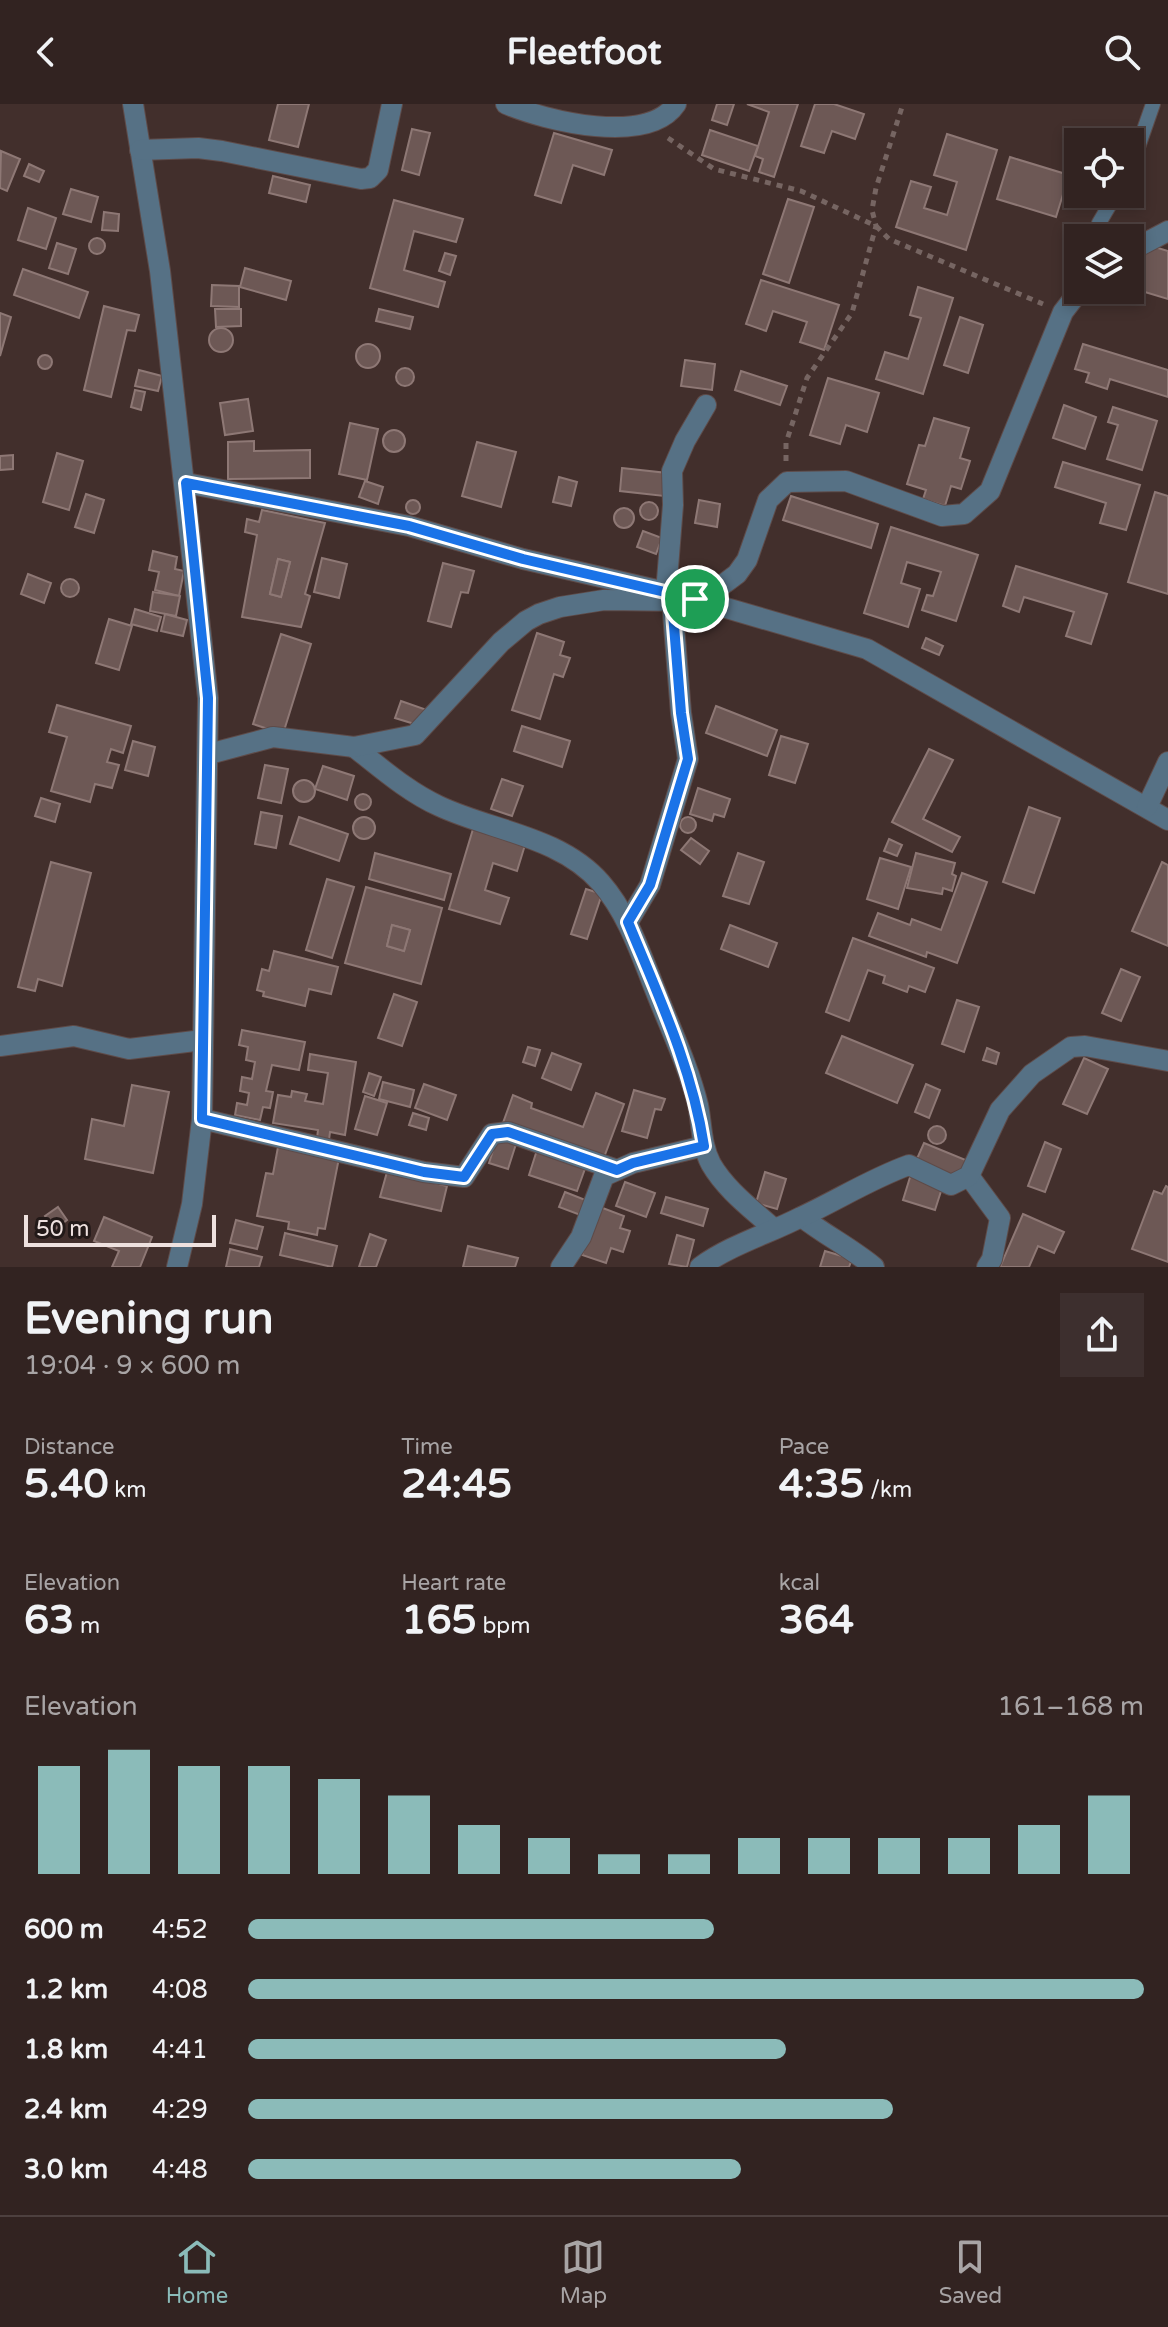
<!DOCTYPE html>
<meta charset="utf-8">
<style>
body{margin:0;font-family:"Varela Round",sans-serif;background:#3d2f2e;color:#f1f3f6;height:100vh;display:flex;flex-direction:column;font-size:30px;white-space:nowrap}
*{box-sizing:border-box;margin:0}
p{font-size:26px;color:#a8a4a5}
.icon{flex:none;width:44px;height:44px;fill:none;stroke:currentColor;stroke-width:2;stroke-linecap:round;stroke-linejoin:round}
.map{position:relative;height:1163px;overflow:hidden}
.sheet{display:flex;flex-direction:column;background:#322321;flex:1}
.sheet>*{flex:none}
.buttons{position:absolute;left:1064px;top:24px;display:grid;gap:16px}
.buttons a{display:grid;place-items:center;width:80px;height:80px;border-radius:0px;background:#322321;box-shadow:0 4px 12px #0003,0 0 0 2px #4d403f;font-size:40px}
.scale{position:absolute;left:24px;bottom:20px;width:192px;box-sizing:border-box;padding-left:8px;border:4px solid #eee1df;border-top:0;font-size:22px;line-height:28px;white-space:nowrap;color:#eee1df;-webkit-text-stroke:6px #221918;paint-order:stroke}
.pin{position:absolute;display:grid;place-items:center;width:68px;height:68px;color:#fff;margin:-34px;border:4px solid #fff;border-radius:50%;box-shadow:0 2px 8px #0007}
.round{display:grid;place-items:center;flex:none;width:84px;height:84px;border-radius:0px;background:#3d2f2e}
.head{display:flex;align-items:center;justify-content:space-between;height:136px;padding:0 24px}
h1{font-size:44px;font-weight:700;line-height:60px}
.stats{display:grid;grid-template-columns:repeat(3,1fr);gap:12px;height:136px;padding:8px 24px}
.stats div{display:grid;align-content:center}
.stats b{font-size:40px;font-weight:700}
.stats small{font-size:22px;font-weight:400}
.stats p{font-size:22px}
.chart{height:224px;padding:16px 24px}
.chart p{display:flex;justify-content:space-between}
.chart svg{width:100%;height:144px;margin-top:8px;stroke:#8bbbb9;stroke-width:6}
ul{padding:0 24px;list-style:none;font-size:26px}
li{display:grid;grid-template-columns:128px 96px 1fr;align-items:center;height:60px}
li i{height:20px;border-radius:10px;background:#8bbbb9}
header{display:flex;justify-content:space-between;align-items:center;height:104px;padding:0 24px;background:#322321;font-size:36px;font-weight:700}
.tabs{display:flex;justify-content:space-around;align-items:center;height:112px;border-top:2px solid #4d403f;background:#322321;font-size:22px;color:#a8a4a5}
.tabs a{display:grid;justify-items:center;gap:4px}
.tabs .on{color:#8bbbb9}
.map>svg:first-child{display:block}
</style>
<header><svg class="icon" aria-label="back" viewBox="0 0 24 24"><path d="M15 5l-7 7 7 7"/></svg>Fleetfoot<svg class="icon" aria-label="search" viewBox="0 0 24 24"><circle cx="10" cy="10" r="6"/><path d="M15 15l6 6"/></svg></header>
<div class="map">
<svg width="1168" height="1163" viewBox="0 0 1168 1163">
<rect width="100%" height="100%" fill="#422f2c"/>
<g fill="#6d5855" stroke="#8e7875" stroke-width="2" fill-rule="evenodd">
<path d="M 278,0 L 309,0 L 298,43 L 269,36 Z"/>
<path d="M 717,0 L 734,0 L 727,21 L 712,16 Z"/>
<path d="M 747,0 L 798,0 L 774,73 L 759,68 L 763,55 L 755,52 L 769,8 Z"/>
<path d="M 815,0 L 834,0 L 864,10 L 855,35 L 832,27 L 824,49 L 801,42 Z"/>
<path d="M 412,25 L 430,29 L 419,71 L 402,66 Z"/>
<path d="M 710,26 L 758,42 L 749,67 L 702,51 Z"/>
<path d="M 554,29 L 612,46 L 604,71 L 573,61 L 561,99 L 535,91 Z"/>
<path d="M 947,30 L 997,46 L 966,146 L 896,123 L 911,77 L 931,83 L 924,104 L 947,111 L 957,78 L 934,71 Z"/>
<path d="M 1,47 L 20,55 L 7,87 L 0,84 Z"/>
<path d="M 1010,53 L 1069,71 L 1056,113 L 997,95 Z"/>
<path d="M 29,60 L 44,67 L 39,78 L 24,72 Z"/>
<path d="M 273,72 L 310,81 L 306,98 L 269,89 Z"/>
<path d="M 71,85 L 98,93 L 91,118 L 63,110 Z"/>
<path d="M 788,95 L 814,103 L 789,179 L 763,170 Z"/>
<path d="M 394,96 L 463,115 L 456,138 L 414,127 L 404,166 L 445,178 L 438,203 L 370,184 Z"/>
<path d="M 28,104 L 56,114 L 46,145 L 18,136 Z"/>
<path d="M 104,108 L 119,110 L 118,127 L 102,126 Z"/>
<circle cx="97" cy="142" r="8"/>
<path d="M 57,139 L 76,145 L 68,170 L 49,164 Z"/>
<path d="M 1148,141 L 1168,147 L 1168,195 L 1135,185 Z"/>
<path d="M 445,149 L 456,152 L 450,171 L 439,167 Z"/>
<path d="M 245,164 L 291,177 L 286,196 L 240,183 Z"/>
<path d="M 23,165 L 88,188 L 79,214 L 14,191 Z"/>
<path d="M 761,176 L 839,201 L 824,246 L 800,238 L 807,218 L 773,207 L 766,227 L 746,220 Z"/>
<path d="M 212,181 L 239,182 L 239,203 L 211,202 Z"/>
<path d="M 918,183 L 953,194 L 923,290 L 876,275 L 885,248 L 908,255 L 921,214 L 910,211 Z"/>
<path d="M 104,202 L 139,211 L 135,227 L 127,226 L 111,293 L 84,286 Z"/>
<path d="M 215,205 L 241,205 L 241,222 L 216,223 Z"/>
<path d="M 379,205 L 413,213 L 410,225 L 376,217 Z"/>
<path d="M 0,209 L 11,213 L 0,252 Z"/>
<path d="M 960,213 L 983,221 L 968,269 L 944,261 Z"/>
<circle cx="221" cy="236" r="12"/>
<path d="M 1083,240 L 1168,266 L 1168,293 L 1110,275 L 1107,285 L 1086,278 L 1089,269 L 1075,265 Z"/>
<circle cx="368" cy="252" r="12"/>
<circle cx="45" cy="258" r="7"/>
<path d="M 685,256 L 715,260 L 712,286 L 681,282 Z"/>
<circle cx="405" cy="273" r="9"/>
<path d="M 139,266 L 162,272 L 158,287 L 135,282 Z"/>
<path d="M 741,267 L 787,282 L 780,301 L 735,286 Z"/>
<path d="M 828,274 L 879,289 L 867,328 L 846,321 L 840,340 L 810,331 Z"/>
<path d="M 135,286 L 145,288 L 141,306 L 131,303 Z"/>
<path d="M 248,295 L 253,327 L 225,331 L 220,299 Z"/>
<path d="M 1064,301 L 1096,313 L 1085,345 L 1053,334 Z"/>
<path d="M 1113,303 L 1157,317 L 1142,366 L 1107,355 L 1118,321 L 1108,318 Z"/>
<path d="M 934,314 L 969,324 L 960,354 L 970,357 L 961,385 L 951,382 L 945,402 L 923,395 L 926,386 L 907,380 L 919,341 L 925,342 Z"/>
<path d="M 350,319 L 378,325 L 367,376 L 339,370 Z"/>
<circle cx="394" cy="337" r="11"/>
<path d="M 254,337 L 254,347 L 310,346 L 310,374 L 228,375 L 228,338 Z"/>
<path d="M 477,338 L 516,348 L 501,403 L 462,392 Z"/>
<path d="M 57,349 L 83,357 L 69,406 L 43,398 Z"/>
<path d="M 13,351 L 13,365 L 0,366 L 0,352 Z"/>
<path d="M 1063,358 L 1140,381 L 1126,426 L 1100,419 L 1106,399 L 1055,383 Z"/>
<path d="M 622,364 L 667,369 L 664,392 L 620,387 Z"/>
<path d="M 559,373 L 577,378 L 571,402 L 553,398 Z"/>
<path d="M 365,377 L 383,383 L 378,400 L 359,393 Z"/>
<path d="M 1155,388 L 1168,392 L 1168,490 L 1128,478 Z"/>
<path d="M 86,390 L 104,396 L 94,429 L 75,423 Z"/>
<path d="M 791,392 L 878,420 L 871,444 L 783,416 Z"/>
<circle cx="413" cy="403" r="7"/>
<path d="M 699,396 L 720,400 L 717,423 L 695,419 Z"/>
<circle cx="649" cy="407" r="9"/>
<circle cx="624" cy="414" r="10"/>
<path d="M 262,406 L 325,419 L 305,490 L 310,492 L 301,523 L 242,513 L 257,431 L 245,428 L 247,415 L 259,418 ZM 278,455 L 290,458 L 281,493 L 270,490 Z"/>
<path d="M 891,423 L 978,451 L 956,517 L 922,506 L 927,491 L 933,492 L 941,468 L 907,458 L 901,479 L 920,485 L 908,523 L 864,509 Z"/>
<path d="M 643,427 L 662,434 L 656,450 L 637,443 Z"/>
<path d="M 153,447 L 177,453 L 175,465 L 184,467 L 179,492 L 155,486 L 159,468 L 149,466 Z"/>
<path d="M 322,454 L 347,460 L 339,494 L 314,488 Z"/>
<path d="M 278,455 L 290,458 L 281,493 L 270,490 Z"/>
<path d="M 443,459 L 474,467 L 468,489 L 461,488 L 451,523 L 428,517 Z"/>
<path d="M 1016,462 L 1107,490 L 1091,540 L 1066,532 L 1074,508 L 1024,493 L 1019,508 L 1003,502 Z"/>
<path d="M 28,470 L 51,479 L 44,499 L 21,490 Z"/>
<circle cx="70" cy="484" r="9"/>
<path d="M 153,488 L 180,492 L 176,512 L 150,507 Z"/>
<path d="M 135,505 L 161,513 L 157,527 L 131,520 Z"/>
<path d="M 165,510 L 187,516 L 183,532 L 161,527 Z"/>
<path d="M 109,515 L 132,522 L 119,566 L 96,559 Z"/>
<path d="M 537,529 L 564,538 L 560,551 L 570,554 L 563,573 L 554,570 L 540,615 L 512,606 Z"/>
<path d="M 281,530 L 311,540 L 283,630 L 253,620 Z"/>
<path d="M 926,534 L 943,542 L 939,551 L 922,544 Z"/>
<path d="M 401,597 L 427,606 L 421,622 L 395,614 Z"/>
<path d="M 57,601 L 131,622 L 123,649 L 111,645 L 107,658 L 119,661 L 112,684 L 95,680 L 90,698 L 51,687 L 67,633 L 49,628 Z"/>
<path d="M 716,602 L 777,626 L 767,652 L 706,629 Z"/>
<path d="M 522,622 L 570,637 L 562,663 L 514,647 Z"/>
<path d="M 781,632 L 808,640 L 795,679 L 769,671 Z"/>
<path d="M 133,637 L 155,643 L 148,672 L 125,666 Z"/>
<path d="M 929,645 L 953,656 L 923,715 L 960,733 L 952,748 L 892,718 Z"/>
<path d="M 265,661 L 288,665 L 281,699 L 258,694 Z"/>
<path d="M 323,662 L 354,672 L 347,696 L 315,685 Z"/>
<path d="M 502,675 L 523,682 L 512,712 L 491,705 Z"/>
<circle cx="304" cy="687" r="11"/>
<path d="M 698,684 L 730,695 L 724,713 L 714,710 L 712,717 L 690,710 Z"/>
<circle cx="363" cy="698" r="8"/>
<path d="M 41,694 L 60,700 L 55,718 L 35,712 Z"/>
<path d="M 1029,703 L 1060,714 L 1034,789 L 1003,778 Z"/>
<path d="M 261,708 L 282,712 L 276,744 L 255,740 Z"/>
<path d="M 299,713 L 348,730 L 339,757 L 290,740 Z"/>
<circle cx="364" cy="724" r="11"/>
<circle cx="688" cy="721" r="8"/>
<path d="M 473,725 L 525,741 L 517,767 L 493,759 L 485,786 L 509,794 L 500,820 L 449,805 Z"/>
<path d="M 691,734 L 709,747 L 700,760 L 681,746 Z"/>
<path d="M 889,735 L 902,741 L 897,752 L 884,747 Z"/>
<path d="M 375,749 L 451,770 L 444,796 L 369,775 Z"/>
<path d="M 738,749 L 764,758 L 749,800 L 723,792 Z"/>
<path d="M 916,749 L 955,759 L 952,770 L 956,772 L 952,787 L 943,784 L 942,790 L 907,784 Z"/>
<path d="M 880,754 L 911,763 L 898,805 L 867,795 Z"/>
<path d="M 51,758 L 91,769 L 62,882 L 38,875 L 35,887 L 18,883 Z"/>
<path d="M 1162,758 L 1168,761 L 1168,842 L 1132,827 Z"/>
<path d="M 962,769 L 987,778 L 957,859 L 927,848 L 926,853 L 869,832 L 878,809 L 910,821 L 912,815 L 941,826 Z"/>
<path d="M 327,775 L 354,783 L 332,854 L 306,846 Z"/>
<path d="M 366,783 L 442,804 L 421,880 L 345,859 ZM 392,821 L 410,826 L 404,847 L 387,842 Z"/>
<path d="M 586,785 L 602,790 L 587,835 L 571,830 Z"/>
<path d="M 392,821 L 410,826 L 404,847 L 387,842 Z"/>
<path d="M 730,821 L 777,839 L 768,863 L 721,845 Z"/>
<path d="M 853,834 L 934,864 L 925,888 L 909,882 L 907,888 L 883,879 L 885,872 L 868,866 L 849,917 L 826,908 Z"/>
<path d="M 274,847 L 338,863 L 331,890 L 309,885 L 305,902 L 263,892 L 264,888 L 257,886 L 262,865 L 269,867 Z"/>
<path d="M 1121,865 L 1140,873 L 1121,917 L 1102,909 Z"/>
<path d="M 394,890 L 417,898 L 402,942 L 378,934 Z"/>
<path d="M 957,896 L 979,903 L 964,948 L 942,940 Z"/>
<path d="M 242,926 L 305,938 L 299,966 L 272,961 L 266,987 L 273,988 L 270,1004 L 263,1003 L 260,1016 L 235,1011 L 237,999 L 247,1001 L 249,989 L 240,987 L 242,973 L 252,975 L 255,958 L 246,956 L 248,943 L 239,941 Z"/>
<path d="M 842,932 L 913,961 L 897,999 L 826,969 Z"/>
<path d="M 528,943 L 540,946 L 535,962 L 523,958 Z"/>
<path d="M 987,944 L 999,949 L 996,960 L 983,956 Z"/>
<path d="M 552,949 L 581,960 L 571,986 L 542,974 Z"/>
<path d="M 310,950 L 356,958 L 345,1031 L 330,1028 L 329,1036 L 317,1034 L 318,1026 L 273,1019 L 278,991 L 291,993 L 292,987 L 307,990 L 305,997 L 323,1000 L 328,969 L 308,966 Z"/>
<path d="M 1084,954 L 1108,965 L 1087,1010 L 1063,1000 Z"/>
<path d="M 369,969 L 381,973 L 374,992 L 363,988 Z"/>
<path d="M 383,978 L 414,986 L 410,1003 L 379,995 Z"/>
<path d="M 424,980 L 456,991 L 447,1016 L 415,1004 Z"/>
<path d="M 926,980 L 940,986 L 929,1014 L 915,1008 Z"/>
<path d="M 132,981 L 169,988 L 153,1069 L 85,1055 L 92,1015 L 124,1022 Z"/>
<path d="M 634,986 L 665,995 L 661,1006 L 655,1005 L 647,1034 L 622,1027 Z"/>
<path d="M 596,989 L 624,1000 L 603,1056 L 503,1019 L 513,991 L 532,999 L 531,1004 L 583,1023 Z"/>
<path d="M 365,992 L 387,999 L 377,1031 L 355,1025 Z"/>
<path d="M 413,1009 L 429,1014 L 426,1026 L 409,1021 Z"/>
<circle cx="937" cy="1031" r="9"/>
<path d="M 497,1034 L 516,1040 L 508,1065 L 489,1059 Z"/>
<path d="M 1045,1038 L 1061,1045 L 1045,1088 L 1028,1082 Z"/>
<path d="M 924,1039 L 968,1057 L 960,1076 L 916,1057 Z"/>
<path d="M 278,1043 L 339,1054 L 325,1125 L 318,1124 L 317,1131 L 288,1125 L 289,1118 L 257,1112 L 266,1069 L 273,1070 Z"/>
<path d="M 537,1046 L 586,1062 L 577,1087 L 529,1071 Z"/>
<path d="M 387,1068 L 447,1082 L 441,1107 L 380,1093 Z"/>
<path d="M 765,1068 L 786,1075 L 777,1105 L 756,1099 Z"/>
<path d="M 911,1070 L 943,1081 L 935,1106 L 903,1096 Z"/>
<path d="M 625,1078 L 655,1089 L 646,1113 L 616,1102 Z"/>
<path d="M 1166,1082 L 1168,1083 L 1168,1158 L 1132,1145 L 1154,1087 L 1162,1090 Z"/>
<path d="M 565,1088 L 588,1097 L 583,1112 L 559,1103 Z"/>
<path d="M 666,1093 L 708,1105 L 703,1122 L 661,1109 Z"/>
<path d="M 58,1103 L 67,1116 L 54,1126 L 45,1112 Z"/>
<path d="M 600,1103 L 624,1112 L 620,1124 L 630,1127 L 623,1148 L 611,1144 L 606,1159 L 582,1151 Z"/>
<path d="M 1023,1110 L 1064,1128 L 1054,1149 L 1038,1142 L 1029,1163 L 1000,1163 Z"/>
<path d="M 104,1113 L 152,1133 L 140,1163 L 112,1163 L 119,1147 L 94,1137 Z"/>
<path d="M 236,1116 L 263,1123 L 257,1145 L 230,1139 Z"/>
<path d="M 285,1129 L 337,1142 L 332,1163 L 280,1151 Z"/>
<path d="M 370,1130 L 386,1136 L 376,1163 L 359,1163 Z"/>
<path d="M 677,1131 L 694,1136 L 687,1163 L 669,1160 Z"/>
<path d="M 468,1142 L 518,1154 L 515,1163 L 463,1163 Z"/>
<path d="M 230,1145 L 262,1153 L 259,1163 L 226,1163 Z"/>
<path d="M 825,1147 L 852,1155 L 849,1163 L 820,1163 Z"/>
</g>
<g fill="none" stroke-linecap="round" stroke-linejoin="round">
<g stroke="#5e4b49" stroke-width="16">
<g id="lane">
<path d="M 1130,66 L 1153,0"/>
<path d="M 1095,134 L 1099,119 L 1116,90"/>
</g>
</g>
<g stroke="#5e4b49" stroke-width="22">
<g id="street">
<path d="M 133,0 L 160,167 L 208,594 L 202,1015 L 192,1100 L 177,1163"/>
<path d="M 506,0 C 546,17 648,42 676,0"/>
<path d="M 140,46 L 198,44 L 222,47 L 361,75 L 370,74 L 378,66 L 392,0"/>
<path d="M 1130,147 L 1168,127"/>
<path d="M 186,379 L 409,422 L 523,455 L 661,487"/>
<path d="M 666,489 L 673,401 L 672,367 L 685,337 L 706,301"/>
<path d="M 692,494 L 867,545 L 1168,716"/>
<path d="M 354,643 C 381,664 408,688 439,702 C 492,727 560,732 601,779 C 629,811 642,854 658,893 C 672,928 689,964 698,1001 C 702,1021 701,1041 711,1060 C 726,1086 752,1105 774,1125"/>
<path d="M 209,650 L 273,633 L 354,643 L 415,631 L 501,538 L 526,517 L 539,510 L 560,503 L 604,496 L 683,497 L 709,490 L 725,479 L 737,470 L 747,456 L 768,396 L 787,378 L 846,377 L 942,412 L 964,410 L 990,387 L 1063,208 L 1080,186"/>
<path d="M 1147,703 L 1168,658"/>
<path d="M 628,818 L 650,781 L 688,655 L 681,609 L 672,497"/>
<path d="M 0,942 L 74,932 L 129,945 L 203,936"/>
<path d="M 202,1015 L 424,1068 L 464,1073 L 492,1030 L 508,1028 L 617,1066"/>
<path d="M 969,1072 L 1000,1114 L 992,1155 L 987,1163"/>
<path d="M 802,1113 C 825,1131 851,1144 874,1163"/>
<path d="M 561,1163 L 581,1133 L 604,1072 L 633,1059 L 704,1042"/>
<path d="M 700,1163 C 730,1141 768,1130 801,1113 C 838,1096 870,1075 909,1061 L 951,1081 L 969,1072 L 1000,1006 L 1032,970 L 1071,943 L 1085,942 L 1168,957"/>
</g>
</g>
<g stroke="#766562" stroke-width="5" stroke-dasharray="6 6" stroke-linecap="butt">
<path d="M 668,34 L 714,65 L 801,87 L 876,122 L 889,135 L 1043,200"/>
<path d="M 786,357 L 786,339 L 807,274 L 852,209 L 876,122 L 872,106 L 876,84 L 903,0"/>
</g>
<use href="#lane" stroke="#567185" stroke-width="14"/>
<use href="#street" stroke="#567185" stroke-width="20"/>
</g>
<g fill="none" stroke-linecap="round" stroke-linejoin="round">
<g stroke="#fff" stroke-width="16">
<path id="route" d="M 186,379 L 409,422 L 523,455 L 695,495 L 672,497 L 681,609 L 688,655 L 650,781 L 628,818 C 658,891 692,963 704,1042 L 633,1059 L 617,1066 L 508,1028 L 492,1030 L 464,1073 L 424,1068 L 202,1015 L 208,594 Z"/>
</g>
<use href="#route" stroke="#1a73e8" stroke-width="10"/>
</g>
</svg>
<div class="buttons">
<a><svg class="icon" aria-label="locate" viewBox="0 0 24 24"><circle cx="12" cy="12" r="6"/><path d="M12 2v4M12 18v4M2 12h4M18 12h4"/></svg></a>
<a><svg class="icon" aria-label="layers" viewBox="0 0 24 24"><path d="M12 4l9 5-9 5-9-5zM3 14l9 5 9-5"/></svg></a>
</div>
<div class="scale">50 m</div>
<div class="pin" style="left:695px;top:495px;background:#1e9e55"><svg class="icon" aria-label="arrive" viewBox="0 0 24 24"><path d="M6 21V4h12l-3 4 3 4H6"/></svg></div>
</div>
<section class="sheet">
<div class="head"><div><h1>Evening run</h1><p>19:04 · 9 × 600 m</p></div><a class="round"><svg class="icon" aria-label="share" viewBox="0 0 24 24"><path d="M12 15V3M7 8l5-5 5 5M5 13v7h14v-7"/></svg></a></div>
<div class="stats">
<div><p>Distance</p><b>5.40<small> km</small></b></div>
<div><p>Time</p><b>24:45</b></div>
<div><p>Pace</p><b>4:35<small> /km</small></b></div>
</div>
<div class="stats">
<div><p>Elevation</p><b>63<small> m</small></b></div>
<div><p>Heart rate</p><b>165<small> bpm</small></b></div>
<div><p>kcal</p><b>364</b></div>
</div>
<div class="chart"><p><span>Elevation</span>161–168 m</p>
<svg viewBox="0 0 160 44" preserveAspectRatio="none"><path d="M5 44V11M15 44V6M25 44V11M35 44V11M45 44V15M55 44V20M65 44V29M75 44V33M85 44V38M95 44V38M105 44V33M115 44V33M125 44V33M135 44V33M145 44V29M155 44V20"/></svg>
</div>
<ul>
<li><b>600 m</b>4:52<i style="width:52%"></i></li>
<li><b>1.2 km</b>4:08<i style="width:100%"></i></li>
<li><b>1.8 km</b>4:41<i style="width:60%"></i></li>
<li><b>2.4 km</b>4:29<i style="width:72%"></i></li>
<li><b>3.0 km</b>4:48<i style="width:55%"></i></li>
</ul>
</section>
<nav class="tabs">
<a class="on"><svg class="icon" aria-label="home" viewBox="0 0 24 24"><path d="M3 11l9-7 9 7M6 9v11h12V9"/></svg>Home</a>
<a><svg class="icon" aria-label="map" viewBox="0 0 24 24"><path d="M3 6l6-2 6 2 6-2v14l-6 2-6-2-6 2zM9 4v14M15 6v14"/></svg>Map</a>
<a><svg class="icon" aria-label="saved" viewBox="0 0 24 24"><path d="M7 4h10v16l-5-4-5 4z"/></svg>Saved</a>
</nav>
